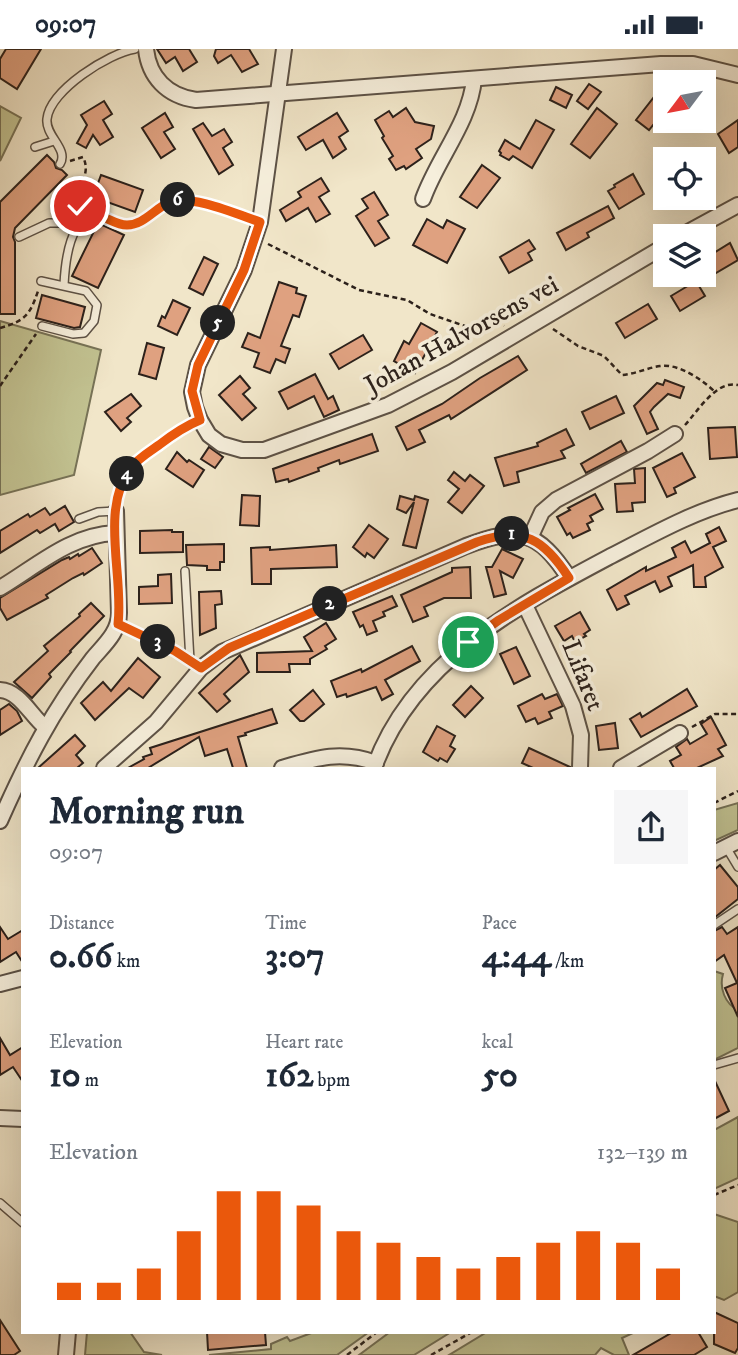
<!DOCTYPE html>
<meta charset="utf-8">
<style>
body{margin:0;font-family:"IM FELL DW Pica",serif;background:#f6f6f7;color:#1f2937;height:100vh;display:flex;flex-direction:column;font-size:26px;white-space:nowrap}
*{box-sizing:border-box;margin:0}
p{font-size:23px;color:#747a83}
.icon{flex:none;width:38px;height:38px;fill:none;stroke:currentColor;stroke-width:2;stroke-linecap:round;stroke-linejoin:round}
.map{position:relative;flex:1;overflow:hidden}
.side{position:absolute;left:21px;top:718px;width:695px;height:567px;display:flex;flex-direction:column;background:#fff;border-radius:0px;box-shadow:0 7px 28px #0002}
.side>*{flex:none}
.needle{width:46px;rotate:238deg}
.fabs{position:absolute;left:653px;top:21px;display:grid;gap:14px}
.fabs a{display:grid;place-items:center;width:63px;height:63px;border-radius:0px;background:#fff;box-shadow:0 7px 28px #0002;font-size:35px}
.pin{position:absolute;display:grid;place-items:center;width:60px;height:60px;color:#fff;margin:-30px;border:4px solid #fff;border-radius:50%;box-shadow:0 2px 7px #0007}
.km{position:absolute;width:35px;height:35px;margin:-18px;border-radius:50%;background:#222;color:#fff;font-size:19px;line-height:35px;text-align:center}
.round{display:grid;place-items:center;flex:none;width:74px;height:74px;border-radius:0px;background:#f6f6f7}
.headline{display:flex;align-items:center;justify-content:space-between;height:119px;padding:0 28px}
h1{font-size:38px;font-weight:700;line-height:52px}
.figures{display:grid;grid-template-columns:repeat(3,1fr);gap:10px;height:119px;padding:7px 28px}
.figures div{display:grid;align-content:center}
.figures b{font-size:35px;font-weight:700}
.figures small{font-size:19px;font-weight:400}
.figures p{font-size:19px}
.chart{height:196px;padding:14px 28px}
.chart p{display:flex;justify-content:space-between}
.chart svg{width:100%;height:126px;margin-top:7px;stroke:#ea580c;stroke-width:6}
.status{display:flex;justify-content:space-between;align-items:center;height:49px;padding:0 35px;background:#fff;direction:ltr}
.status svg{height:19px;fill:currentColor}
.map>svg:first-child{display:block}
</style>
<div class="status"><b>09:07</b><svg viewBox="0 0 49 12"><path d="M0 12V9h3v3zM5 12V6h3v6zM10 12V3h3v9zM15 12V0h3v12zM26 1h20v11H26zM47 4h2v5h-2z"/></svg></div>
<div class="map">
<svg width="738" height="1306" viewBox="0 0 738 1306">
<rect width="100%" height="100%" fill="#f1e6c9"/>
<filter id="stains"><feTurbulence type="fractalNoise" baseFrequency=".00286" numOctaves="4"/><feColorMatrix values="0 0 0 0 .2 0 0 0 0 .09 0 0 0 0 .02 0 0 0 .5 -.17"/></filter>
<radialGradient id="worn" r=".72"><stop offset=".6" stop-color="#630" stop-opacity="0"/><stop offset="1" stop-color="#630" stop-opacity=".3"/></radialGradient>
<g fill="#c2c291" stroke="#777256" stroke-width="2">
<path d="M 0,57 L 21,69 L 0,112 Z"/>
<path d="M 0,272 L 101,301 L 74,426 L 0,446 Z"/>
<path d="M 738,754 L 738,781 L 714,792 L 714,761 Z"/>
<path d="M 714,922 L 723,925 C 719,939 725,955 738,961 L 738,999 L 714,1011 Z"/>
<path d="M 738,1068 L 738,1129 L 714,1140 L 714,1081 Z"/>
<path d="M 714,1165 L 738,1173 L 738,1243 L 724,1251 L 714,1247 Z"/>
<path d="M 87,1283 L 130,1283 L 144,1303 L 162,1306 L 85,1306 Z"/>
<path d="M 314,1283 L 369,1283 L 337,1306 L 209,1306 L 271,1300 L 271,1295 L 287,1288 L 290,1292 Z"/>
<path d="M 390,1283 L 451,1283 L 414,1306 L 359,1306 Z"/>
<path d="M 487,1283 L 635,1283 L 622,1289 L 629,1306 L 614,1306 L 601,1299 L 595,1306 L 449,1306 Z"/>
</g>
<g fill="#dfa180" stroke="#2c211b" stroke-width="2">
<path d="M 6,0 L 41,0 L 17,40 L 0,29 L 0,10 Z"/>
<path d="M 157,0 L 189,0 L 197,13 L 183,22 L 175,8 L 166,14 Z"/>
<path d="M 216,0 L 249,0 L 258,15 L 242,23 L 231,6 L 218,14 L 214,7 Z"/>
<path d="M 589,35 L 601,43 L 588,60 L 577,52 Z"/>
<path d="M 556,38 L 572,46 L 566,59 L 550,51 Z"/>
<path d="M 654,48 L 665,57 L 665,61 L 649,81 L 636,71 Z"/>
<path d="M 104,52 L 112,65 L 103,71 L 113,88 L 100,96 L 93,86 L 86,99 L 77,94 L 87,76 L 81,66 Z"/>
<path d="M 406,59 L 415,73 L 434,77 L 431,90 L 416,100 L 422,109 L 406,120 L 404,117 L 396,121 L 389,110 L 393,107 L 382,89 L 384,87 L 375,71 L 389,62 L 393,68 Z"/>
<path d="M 597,59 L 617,75 L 590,109 L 571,95 Z"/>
<path d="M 165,64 L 173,78 L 164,83 L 175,100 L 161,109 L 142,79 Z"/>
<path d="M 337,64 L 348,82 L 339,88 L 346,100 L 333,109 L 323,91 L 306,101 L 298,88 Z"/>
<path d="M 536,71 L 554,81 L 532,119 L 513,107 L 509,111 L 500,106 L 501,104 L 499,102 L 505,91 L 520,100 Z"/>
<path d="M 738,71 L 738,98 L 729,104 L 718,85 Z"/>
<path d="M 203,74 L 212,87 L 224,80 L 232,93 L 223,99 L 233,116 L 219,125 L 193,80 Z"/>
<path d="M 47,106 L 54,113 L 56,119 L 62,121 L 67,126 L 15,179 L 13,188 L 15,193 L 15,265 L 0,265 L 0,153 Z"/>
<path d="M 482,116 L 500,129 L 477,159 L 460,148 Z"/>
<path d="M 633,125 L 644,145 L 619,160 L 608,142 L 615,138 L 614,136 Z"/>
<path d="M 101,126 L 143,141 L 135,163 L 93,148 Z"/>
<path d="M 321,129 L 329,142 L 319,148 L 330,165 L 316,173 L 308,159 L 286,172 L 280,161 L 301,148 L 298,143 Z"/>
<path d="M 374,143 L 388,166 L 378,172 L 389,189 L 375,197 L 356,167 L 368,159 L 362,150 Z"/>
<path d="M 608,157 L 614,169 L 587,184 L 589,188 L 566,201 L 557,184 Z"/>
<path d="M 427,170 L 443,179 L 447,171 L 465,180 L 447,214 L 413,196 Z"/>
<path d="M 98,174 L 124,186 L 98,239 L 72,227 Z"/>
<path d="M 529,191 L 535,200 L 528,204 L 532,211 L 509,224 L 500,208 Z"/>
<path d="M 730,194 L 738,211 L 704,231 L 704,210 Z"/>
<path d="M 204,208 L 218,215 L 203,246 L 189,239 Z"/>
<path d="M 696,232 L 705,247 L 680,262 L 671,247 Z"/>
<path d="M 279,233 L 297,239 L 296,244 L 306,247 L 299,268 L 293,266 L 281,297 L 290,300 L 285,314 L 276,310 L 270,324 L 254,318 L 259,304 L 242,298 L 248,284 L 260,289 Z"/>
<path d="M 42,246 L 85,258 L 80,278 L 74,279 L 36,269 Z"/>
<path d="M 173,251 L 190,259 L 177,286 L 158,277 L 162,267 L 165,269 Z"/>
<path d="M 648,255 L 657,270 L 625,289 L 616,274 Z"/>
<path d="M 421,274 L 437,283 L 415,324 L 394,312 L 404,292 L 409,295 Z"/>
<path d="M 363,286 L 372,301 L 339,320 L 330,305 Z"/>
<path d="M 147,294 L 164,299 L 156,330 L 139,325 Z"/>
<path d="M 518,307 L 527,321 L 451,370 L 449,366 L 419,381 L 425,393 L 407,401 L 396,378 L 442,355 L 480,329 Z"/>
<path d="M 315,325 L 328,350 L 333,347 L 339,361 L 324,368 L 314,347 L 288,360 L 279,343 Z"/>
<path d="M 240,327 L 250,339 L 243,345 L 256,359 L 242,371 L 219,346 Z"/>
<path d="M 665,331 L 684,338 L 680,349 L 668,345 L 654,358 L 650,363 L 658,380 L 647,385 L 634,357 L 657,334 L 663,336 Z"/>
<path d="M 131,345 L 141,357 L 127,369 L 131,373 L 121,382 L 105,363 Z"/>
<path d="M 616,347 L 624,364 L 590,380 L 582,363 Z"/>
<path d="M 735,378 L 737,408 L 710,410 L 708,379 Z"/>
<path d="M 566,380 L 574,396 L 561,402 L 565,409 L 517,423 L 519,433 L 504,437 L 495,409 L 538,397 L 537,394 Z"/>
<path d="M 372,385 L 378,402 L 340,415 L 339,411 L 318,419 L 319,422 L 289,433 L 288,430 L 276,433 L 273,420 Z"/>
<path d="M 621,392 L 627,403 L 586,424 L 581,415 Z"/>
<path d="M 209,398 L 223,408 L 215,419 L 201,410 Z"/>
<path d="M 177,403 L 187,413 L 189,411 L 204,421 L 193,438 L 166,420 Z"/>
<path d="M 682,404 L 695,428 L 674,439 L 676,444 L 667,448 L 653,419 Z"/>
<path d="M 645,419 L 645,453 L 632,454 L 633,462 L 617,463 L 615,435 L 635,434 L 634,420 Z"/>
<path d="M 454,423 L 465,432 L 470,426 L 484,437 L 462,464 L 448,453 L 459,440 L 448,431 Z"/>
<path d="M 595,445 L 603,460 L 590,467 L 593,472 L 587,475 L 590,481 L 573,489 L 570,484 L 567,486 L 557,468 L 570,461 L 568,459 Z"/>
<path d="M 242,446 L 260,447 L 259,477 L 240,476 Z"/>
<path d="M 400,447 L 414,451 L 415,447 L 428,451 L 416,499 L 403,496 L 414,453 L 406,464 L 397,460 Z"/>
<path d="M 65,457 L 74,473 L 59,482 L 55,475 L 40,484 L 37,481 L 0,504 L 0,482 L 28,465 L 30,468 L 45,459 L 50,466 Z"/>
<path d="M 369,476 L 388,490 L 374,509 L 367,504 L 365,508 L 353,498 Z"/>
<path d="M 719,478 L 726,492 L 713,498 L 723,518 L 705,528 L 706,538 L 694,538 L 693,516 L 668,528 L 672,537 L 660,543 L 655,532 L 625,547 L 629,555 L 617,561 L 607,541 L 646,518 L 646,522 L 676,508 L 672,499 L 685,492 L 691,504 L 710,494 L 706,485 Z"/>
<path d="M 172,481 L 172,483 L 183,483 L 183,503 L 140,504 L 140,482 Z"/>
<path d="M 224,495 L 224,513 L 220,513 L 220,521 L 207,521 L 207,517 L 187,516 L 186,496 Z"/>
<path d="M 336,496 L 337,518 L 271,520 L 271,535 L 252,535 L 251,499 L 270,498 L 270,501 Z"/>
<path d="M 92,499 L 102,514 L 84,526 L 83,524 L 73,529 L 46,546 L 48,549 L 7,571 L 0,559 L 0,549 L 62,511 L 69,508 L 70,510 L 78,505 L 79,507 Z"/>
<path d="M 502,500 L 523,510 L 513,529 L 500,522 L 506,545 L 494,548 L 486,518 L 492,518 Z"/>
<path d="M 470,518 L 471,549 L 444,549 L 424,558 L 428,567 L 413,573 L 401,546 L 452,523 L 452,519 Z"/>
<path d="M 171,525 L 172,554 L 139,555 L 139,538 L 158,537 L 158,526 Z"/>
<path d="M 221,542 L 222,555 L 215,556 L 216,579 L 200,586 L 199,543 Z"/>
<path d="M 392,547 L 397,557 L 383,563 L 385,567 L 373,572 L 377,582 L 367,586 L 363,576 L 360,578 L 353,563 Z"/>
<path d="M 91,554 L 104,567 L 70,602 L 71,603 L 49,625 L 51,628 L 32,649 L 14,633 L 48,602 L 44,597 L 80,567 L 79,565 Z"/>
<path d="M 580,563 L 590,581 L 584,585 L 586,587 L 575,593 L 572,587 L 564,592 L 555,577 Z"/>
<path d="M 326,574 L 336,590 L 325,597 L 327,600 L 310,610 L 310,615 L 289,615 L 290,623 L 257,623 L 257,604 L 312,602 L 304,588 Z"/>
<path d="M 412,597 L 420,612 L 385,631 L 393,645 L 382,651 L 376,638 L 347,648 L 346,645 L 337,648 L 331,632 L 361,620 L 362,623 Z"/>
<path d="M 516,598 L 530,627 L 514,635 L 500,605 Z"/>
<path d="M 240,606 L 249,623 L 224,645 L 230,652 L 217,663 L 199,644 Z"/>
<path d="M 138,609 L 160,628 L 143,649 L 129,639 L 95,671 L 81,654 L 103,633 L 111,642 Z"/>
<path d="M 471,637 L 483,649 L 465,668 L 453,656 Z"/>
<path d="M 687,640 L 697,657 L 641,688 L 630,670 L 640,664 L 642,668 Z"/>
<path d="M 313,641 L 324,655 L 304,672 L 300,672 L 290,661 Z"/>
<path d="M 542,645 L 545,650 L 557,645 L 563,657 L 549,663 L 552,669 L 538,675 L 535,669 L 526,673 L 518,657 Z"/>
<path d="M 9,655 L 17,662 L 22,672 L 0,686 L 0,661 Z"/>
<path d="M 272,660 L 277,674 L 245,684 L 246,686 L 238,688 L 247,719 L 233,719 L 227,700 L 205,707 L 199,688 L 148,719 L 128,719 L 144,710 L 143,708 L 152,705 L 150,699 Z"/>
<path d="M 711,668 L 726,696 L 718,700 L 723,707 L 697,719 L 674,719 L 670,712 L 681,706 L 676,698 L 687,690 L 690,695 L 707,685 L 701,675 Z"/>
<path d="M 615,674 L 618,699 L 599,701 L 596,677 Z"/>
<path d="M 437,677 L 455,687 L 450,697 L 455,700 L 447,713 L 440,709 L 438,712 L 423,703 Z"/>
<path d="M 75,686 L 85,697 L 76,706 L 83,714 L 77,719 L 38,719 Z"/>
<path d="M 529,699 L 570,718 L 570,719 L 533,719 L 522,714 Z"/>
<path d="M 720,816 L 738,838 L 738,850 L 714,869 L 714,821 Z"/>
<path d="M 0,878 L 8,890 L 23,881 L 23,914 L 16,903 L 0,913 Z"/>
<path d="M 722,878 L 727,885 L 738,878 L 738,968 L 725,939 L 737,934 L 724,906 L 714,913 L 714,882 Z"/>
<path d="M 0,989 L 10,1006 L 23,998 L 23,1033 L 13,1018 L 0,1026 Z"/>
<path d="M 714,1030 L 729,1062 L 714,1070 Z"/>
<path d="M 714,1263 L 738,1274 L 738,1299 L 735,1304 L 714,1295 Z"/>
<path d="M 0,1271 L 20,1302 L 14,1306 L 0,1306 Z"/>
<path d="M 207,1283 L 265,1283 L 266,1296 L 208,1301 Z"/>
<path d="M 673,1283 L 698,1283 L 707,1298 L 694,1306 L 633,1306 Z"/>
</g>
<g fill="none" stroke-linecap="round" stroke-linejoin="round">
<g stroke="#5d5246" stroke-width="10">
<g id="service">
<path d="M 35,98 L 54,92"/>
<path d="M 60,115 C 69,100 45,87 47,70 C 50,41 109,4 135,0"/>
<path d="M 19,188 L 49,174 L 67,174 L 77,177"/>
<path d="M 41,232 L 86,242 L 97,256 L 94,272 L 84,284 L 73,285 L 42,277"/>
<path d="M 64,236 C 65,215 69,175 91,166 C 104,166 115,177 127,176 C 144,175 156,159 170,153 C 191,145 239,166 260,173"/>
<path d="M 79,470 L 98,463 L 116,462"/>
<path d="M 185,522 L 190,612"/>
<path d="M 175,602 L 201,619"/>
<path d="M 726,798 L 738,818"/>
<path d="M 714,876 L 738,860"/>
<path d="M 714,1016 L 738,1009"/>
<path d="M 0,1154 L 23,1174"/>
</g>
</g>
<g stroke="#5d5246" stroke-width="18">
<g id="minor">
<path d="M 146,0 C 149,28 167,47 196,51 L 661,15 L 693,15 L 738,26"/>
<path d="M 284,0 L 260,173 L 244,221 L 198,316 L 192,343 L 195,358 L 200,371 L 209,386 L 221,395 L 242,401 L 264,401 L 388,356 L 452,323 L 665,197"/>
<path d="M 423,150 C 437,110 470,73 474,30"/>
<path d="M 681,187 L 738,156"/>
<path d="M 530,489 L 542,463 L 556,451 L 648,402 L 675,385"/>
<path d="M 0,539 C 37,517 70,486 115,484"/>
<path d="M 525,556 L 573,657 L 581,686 L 580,719"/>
<path d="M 0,641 C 20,642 31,667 45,678"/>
<path d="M 104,719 L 156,673 L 201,619 L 222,603 L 466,497 C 518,477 538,481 569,529"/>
<path d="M 282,719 C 316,709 341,701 376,714"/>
<path d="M 374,719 C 412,612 517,557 611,507 C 652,486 694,462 738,451"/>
<path d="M 621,719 L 680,684"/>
<path d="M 0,772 C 27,711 52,662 93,609 C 105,595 119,583 119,564 L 116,462"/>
<path d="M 714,804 L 738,792"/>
<path d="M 0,935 L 23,929"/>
<path d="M 0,1069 L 23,1070"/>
<path d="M 66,1306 L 68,1283"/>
</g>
</g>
<g stroke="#2c211b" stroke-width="2.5" stroke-dasharray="5 3.5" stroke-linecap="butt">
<path d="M 70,112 L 83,108 C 93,128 72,137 83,162"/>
<path d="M 268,195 L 359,241 L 407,251 L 430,265 L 465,277 L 482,278 L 498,274 L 504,277"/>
<path d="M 0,279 C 25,272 30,266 38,242"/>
<path d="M 553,280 L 578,297 L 604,307 L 622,326 C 635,325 647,319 660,317 C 678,314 703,331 715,343"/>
<path d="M 0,337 L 36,285"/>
<path d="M 685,376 C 698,362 716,331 738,336"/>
<path d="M 118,450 C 126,413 157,394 188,377"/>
<path d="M 128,579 L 166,598"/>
<path d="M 692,678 L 715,665 L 738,665"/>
<path d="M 714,754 L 738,742"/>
<path d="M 714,1146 L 738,1136"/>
<path d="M 347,1306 L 377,1283"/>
<path d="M 431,1306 L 472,1283"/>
</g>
<use href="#service" stroke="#f6efdc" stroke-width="7"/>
<use href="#minor" stroke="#f6efdc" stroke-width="14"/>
</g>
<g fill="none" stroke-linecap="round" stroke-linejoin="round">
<g stroke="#fff" stroke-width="14">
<path id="route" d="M 80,157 L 85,168 C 102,161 111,176 127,176 C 144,176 155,159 170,153 C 191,145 239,166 260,173 L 244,221 L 198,316 L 192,342 L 200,371 C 185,377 172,386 159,396 C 149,403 137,410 130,420 C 100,461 124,528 118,575 L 175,602 L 201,619 L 229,599 L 477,493 C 523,477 544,490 569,529 L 499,571 L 468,593"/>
</g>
<use href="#route" stroke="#ea580c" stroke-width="9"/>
</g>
<g text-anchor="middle" stroke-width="7" stroke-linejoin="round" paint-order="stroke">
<g font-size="26" fill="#2c211b" stroke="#f6efdc">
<text transform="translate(461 285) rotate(-29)" y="9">Johan Halvorsens vei</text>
<text transform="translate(584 626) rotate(68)" y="9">Lifaret</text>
</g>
</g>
<rect width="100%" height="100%" filter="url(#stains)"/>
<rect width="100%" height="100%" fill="url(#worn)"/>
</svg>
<div class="fabs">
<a><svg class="needle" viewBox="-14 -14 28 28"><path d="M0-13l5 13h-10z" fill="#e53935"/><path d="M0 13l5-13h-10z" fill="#747a83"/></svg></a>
<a><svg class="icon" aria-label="locate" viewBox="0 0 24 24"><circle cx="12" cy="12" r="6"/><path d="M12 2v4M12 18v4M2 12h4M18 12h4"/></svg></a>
<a><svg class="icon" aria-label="layers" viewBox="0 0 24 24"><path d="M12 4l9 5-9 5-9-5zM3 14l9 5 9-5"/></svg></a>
</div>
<div class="pin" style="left:468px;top:593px;background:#1e9e55"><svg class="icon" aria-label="arrive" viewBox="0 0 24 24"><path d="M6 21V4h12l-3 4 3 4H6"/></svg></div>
<div class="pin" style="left:80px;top:157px;background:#d93025"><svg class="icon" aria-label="check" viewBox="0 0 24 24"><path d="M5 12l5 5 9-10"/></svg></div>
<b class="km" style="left:512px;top:485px">1</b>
<b class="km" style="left:330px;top:555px">2</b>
<b class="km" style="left:158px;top:593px">3</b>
<b class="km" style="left:127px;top:425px">4</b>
<b class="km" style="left:218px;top:274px">5</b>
<b class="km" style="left:178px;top:151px">6</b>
<section class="side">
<div class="headline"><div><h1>Morning run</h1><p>09:07</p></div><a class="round"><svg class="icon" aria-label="share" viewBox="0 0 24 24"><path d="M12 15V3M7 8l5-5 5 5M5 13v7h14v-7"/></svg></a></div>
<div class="figures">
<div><p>Distance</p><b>0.66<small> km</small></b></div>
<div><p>Time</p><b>3:07</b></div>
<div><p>Pace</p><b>4:44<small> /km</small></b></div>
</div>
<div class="figures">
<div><p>Elevation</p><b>10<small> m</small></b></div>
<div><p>Heart rate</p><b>162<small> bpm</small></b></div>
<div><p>kcal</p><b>50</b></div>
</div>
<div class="chart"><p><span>Elevation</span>132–139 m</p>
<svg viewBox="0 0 160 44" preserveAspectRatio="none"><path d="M5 44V38M15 44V38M25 44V33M35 44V20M45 44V6M55 44V6M65 44V11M75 44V20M85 44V24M95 44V29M105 44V33M115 44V29M125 44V24M135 44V20M145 44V24M155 44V33"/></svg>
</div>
</section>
</div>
